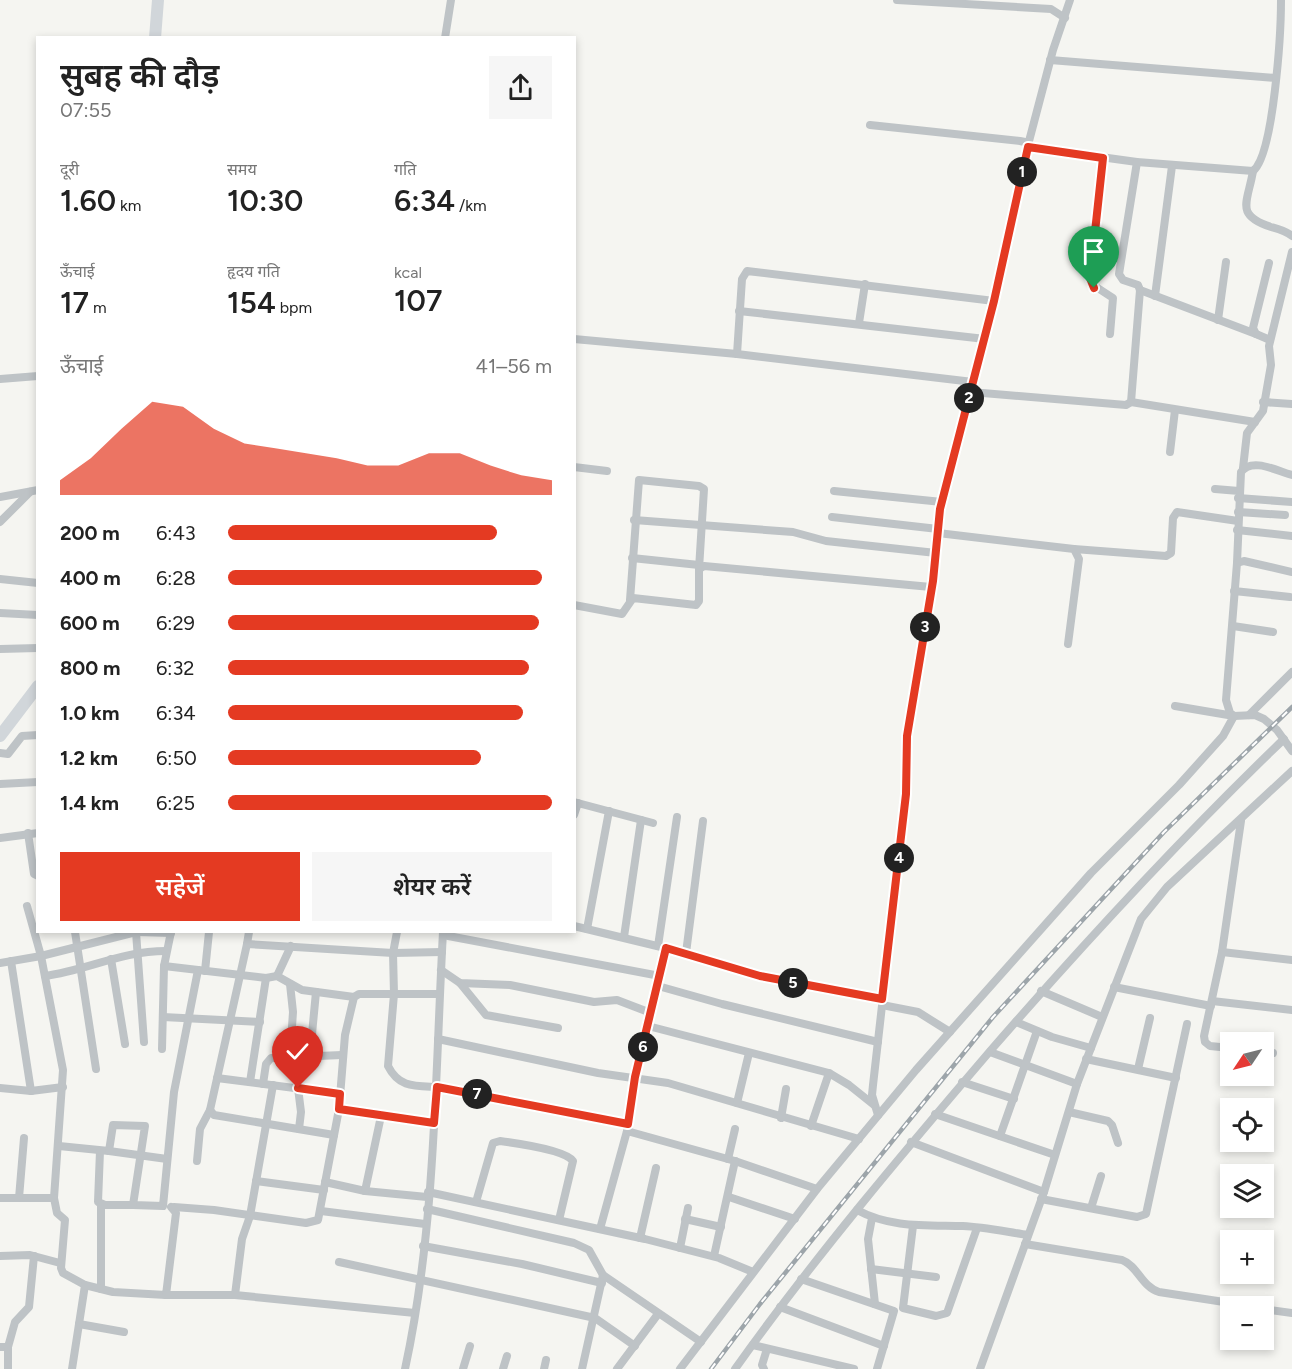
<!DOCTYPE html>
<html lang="hi">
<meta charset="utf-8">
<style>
body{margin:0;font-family:Figtree,"Noto Sans Devanagari",sans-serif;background:#f6f6f6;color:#222;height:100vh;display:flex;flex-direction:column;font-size:22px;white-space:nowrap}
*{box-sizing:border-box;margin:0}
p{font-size:20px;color:#767676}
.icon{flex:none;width:33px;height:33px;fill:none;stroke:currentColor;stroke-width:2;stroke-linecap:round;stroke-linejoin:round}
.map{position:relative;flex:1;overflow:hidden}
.side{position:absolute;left:36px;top:36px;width:540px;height:897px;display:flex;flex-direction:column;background:#fff;border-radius:0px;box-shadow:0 3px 9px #0003}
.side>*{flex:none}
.needle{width:39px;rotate:235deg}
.fabs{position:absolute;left:1220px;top:1032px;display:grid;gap:12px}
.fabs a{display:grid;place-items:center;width:54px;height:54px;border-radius:0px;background:#fff;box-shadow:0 3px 9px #0003;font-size:30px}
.pin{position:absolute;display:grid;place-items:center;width:51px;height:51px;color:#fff;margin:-62px -26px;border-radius:50% 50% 50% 0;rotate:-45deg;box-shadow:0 0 6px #0007}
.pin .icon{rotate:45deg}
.km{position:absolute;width:30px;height:30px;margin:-15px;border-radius:50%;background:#222;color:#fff;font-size:16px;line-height:30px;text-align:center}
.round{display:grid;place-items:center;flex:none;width:63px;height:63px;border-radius:0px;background:#f6f6f6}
.headline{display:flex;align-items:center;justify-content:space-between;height:102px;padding:0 24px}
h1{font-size:33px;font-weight:600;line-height:45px}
.figures{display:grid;grid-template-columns:repeat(3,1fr);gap:9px;height:102px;padding:6px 24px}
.figures div{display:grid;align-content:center}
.figures b{font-size:30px;font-weight:600}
.figures small{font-size:16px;font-weight:400}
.figures p{font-size:16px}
.chart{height:168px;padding:12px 24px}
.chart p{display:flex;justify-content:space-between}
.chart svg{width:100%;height:108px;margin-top:6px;fill:#e43a22;opacity:.7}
.action{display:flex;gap:12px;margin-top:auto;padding:12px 24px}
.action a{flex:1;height:69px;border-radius:0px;background:#e43a22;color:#fff;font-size:24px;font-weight:600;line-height:69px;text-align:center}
.action a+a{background:#f6f6f6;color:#222}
ul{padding:0 24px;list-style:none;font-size:20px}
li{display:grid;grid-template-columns:96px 72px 1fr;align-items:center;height:45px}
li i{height:15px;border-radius:8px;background:#e43a22}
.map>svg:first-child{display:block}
</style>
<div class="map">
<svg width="1292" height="1369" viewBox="0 0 1292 1369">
<rect width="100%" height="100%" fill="#f5f5f1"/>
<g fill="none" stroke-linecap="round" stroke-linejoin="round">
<g stroke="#bec3c6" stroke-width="8">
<path d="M 897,0 L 1051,9 L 1065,18"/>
<path d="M 445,38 L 451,0"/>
<path d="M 1050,60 L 1275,78"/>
<path d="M 870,125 L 1020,141 L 1025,142 L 1028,147 L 988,325 L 942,502 L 933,581 L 907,736 L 906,794 L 873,1085 L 872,1095 L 878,1115"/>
<path d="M 1028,145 L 1053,50 L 1070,0"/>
<path d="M 1028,147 L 1137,162 L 1253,171 C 1274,155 1281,30 1281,0"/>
<path d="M 1103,158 L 1090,283 L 1113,298 L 1110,334"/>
<path d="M 1253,171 C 1248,202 1234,215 1271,227 C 1278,229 1286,231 1292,236"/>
<path d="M 1269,263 L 1253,328 L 1256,334 L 1270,340"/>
<path d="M 1140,290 L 1256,334"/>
<path d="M 1155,296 L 1172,166"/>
<path d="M 739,311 L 985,339"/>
<path d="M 1218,320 L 1226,262"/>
<path d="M 859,323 L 865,284"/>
<path d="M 574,339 L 737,354 L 973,382"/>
<path d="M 737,354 L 742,279 L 747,271 L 994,301"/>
<path d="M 0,379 L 38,376"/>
<path d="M 971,392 L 1126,405 L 1131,402 L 1140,290 L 1138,285 L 1123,280 L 1119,274 L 1137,162"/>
<path d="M 1131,402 L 1255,422"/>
<path d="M 1263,402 L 1292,404"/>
<path d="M 1170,452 L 1175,410"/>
<path d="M 574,467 L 607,471"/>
<path d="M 1243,468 L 1247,433 L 1263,411 L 1271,365 L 1269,346 L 1292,252"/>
<path d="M 1215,489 L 1239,491"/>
<path d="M 834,491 L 942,502"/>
<path d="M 0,497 L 38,490"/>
<path d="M 1238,498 L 1292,502"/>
<path d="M 1238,512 L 1285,515"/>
<path d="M 832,517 L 938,529"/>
<path d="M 634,520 L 793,532 L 826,541 L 936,553"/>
<path d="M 0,522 L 30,492"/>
<path d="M 1237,530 L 1292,536"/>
<path d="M 938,533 L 1074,549 L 1079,559 L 1068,644"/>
<path d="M 1074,549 L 1166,556 L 1171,553 L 1173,518 L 1177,512 L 1238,521"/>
<path d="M 632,558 L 699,565"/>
<path d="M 1237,563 L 1241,472 C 1252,457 1277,471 1292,475"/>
<path d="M 1292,572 L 1244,561 L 1237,563 L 1226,700 L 1230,713 L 1234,716 L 1255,715 L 1264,719 L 1277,730 L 1292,751"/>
<path d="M 0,579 L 38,583"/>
<path d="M 1234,591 L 1290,597"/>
<path d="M 630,600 L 639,480 L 699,486 L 704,489 L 699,569"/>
<path d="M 574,605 L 622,614 L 633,598 L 696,605 L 699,601 L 699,569 L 704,566 L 931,587"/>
<path d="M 0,613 L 38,615"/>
<path d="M 1233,626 L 1273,632"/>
<path d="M 0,649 L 38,648"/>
<path d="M 1249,715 L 1292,672"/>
<path d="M 0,753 L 8,754 L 22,736 L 38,735"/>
<path d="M 0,784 L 38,782"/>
<path d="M 574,802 L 653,823"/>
<path d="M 574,815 L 578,803"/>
<path d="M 28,833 L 34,874 L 38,876"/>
<path d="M 0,838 L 38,833"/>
<path d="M 27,906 L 41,956 L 63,1070 L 54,1198 L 57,1213 L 65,1220 L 61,1268 L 63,1273 L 85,1285 L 79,1324 L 124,1332"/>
<path d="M 574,926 L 686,953 L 760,976 L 882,999"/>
<path d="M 587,929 L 609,811"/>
<path d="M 75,932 L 96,1069"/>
<path d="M 136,932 L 144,1042"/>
<path d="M 137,932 L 171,933"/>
<path d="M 397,932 L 393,953 L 394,994 L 388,1066 C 399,1088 415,1086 437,1087 L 628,1124"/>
<path d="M 443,935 L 660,976"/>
<path d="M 624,937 L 641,820"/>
<path d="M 247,944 L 249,932"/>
<path d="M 658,946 L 677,817"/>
<path d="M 1222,952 L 1292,960"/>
<path d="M 686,953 L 703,821"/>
<path d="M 111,959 L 125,1044"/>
<path d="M 11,961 L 31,1091"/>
<path d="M 0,963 L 41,956 L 136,932"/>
<path d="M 164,966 L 266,978 L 277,976 L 302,990 L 354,997"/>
<path d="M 441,970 L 460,983 L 510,985 L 594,1002 L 617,1000 L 651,1013"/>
<path d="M 205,971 L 209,932"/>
<path d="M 45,976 C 88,970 121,951 166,951"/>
<path d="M 277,976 L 291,946"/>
<path d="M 460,983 L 486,1015 L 558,1028"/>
<path d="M 658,986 L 722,1004 L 878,1042"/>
<path d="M 1114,987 L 1211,1006"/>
<path d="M 1041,991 L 1102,1017"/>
<path d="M 1212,1001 L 1292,1010"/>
<path d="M 882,1005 L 918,1012 L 950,1032"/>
<path d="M 163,1017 L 260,1022"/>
<path d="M 1016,1022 L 1052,1037 L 1091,1048"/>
<path d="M 648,1026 L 829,1073 L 849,1085 L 874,1105"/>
<path d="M 438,1039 L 598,1073 L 668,1083 L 859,1139"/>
<path d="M 1230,1048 L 1210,1046 L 1205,1042 L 1204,1036 L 1222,952 L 1241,821"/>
<path d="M 162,1049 L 164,966 L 171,932"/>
<path d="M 990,1052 L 1077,1084"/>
<path d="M 1263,1052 L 1273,1053"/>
<path d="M 310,1055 L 316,992"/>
<path d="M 290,1056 L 293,1012 L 290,984"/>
<path d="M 1086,1059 L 1176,1078"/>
<path d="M 1138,1069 L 1150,1018"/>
<path d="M 217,1078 L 340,1094"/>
<path d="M 250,1082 L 266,978"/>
<path d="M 962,1082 L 1014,1099"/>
<path d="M 263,1084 L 266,1064 L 271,1058 L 342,1055"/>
<path d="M 0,1088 L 31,1091 L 63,1087"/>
<path d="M 298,1088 L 301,1112 L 299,1129"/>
<path d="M 737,1103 L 749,1053"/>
<path d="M 339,1109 L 434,1123"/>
<path d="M 1069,1112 L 1108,1121 L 1112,1125 L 1118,1143"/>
<path d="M 935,1114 L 1055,1155"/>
<path d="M 781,1118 L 786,1089"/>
<path d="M 811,1126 L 829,1073"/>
<path d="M 627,1131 L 735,1161 L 817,1189"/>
<path d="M 334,1135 L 214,1115 L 210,1110 L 247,944 L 393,953 L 442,952"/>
<path d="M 1000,1136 L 1037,1031"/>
<path d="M 24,1138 L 19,1198 L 54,1198"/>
<path d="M 911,1142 L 1044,1192"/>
<path d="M 59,1146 L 109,1151 L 113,1125 L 145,1126 L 133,1205 L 163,1206 L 174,1092 L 198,970"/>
<path d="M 100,1151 L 98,1202 L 105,1205 L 133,1205"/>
<path d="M 109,1151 L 167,1159"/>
<path d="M 728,1159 L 735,1129"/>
<path d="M 197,1161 L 200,1129 L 210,1110"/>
<path d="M 256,1181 L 324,1190"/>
<path d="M 325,1182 L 365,1191 L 427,1197"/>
<path d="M 365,1191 L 381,1116"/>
<path d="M 428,1192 L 645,1239 L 719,1258 L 753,1272"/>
<path d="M 729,1197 L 795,1219"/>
<path d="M 0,1198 L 19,1198"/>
<path d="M 1041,1199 L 1137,1217 L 1146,1214 L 1187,1024"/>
<path d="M 476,1202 L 493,1143 L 500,1141 C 515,1143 565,1150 573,1161 L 559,1220"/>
<path d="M 101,1204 L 101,1289"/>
<path d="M 174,1207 L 214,1210 L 306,1223 L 318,1220 L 339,1109 L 345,1035 L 354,997 L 359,994 L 439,994"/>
<path d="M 1091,1208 L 1101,1176"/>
<path d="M 427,1209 L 574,1243 L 589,1250 L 603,1275 L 582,1369"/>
<path d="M 857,1210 C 890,1228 926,1225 963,1226 C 984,1227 1007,1232 1028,1235"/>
<path d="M 321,1211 L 425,1224"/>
<path d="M 872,1218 L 868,1239 L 875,1304"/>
<path d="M 685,1219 L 721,1227"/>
<path d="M 913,1226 L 903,1308 L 936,1316 L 947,1313 L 977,1228"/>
<path d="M 600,1229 L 627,1131 L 635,1077 L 666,948"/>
<path d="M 640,1238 L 656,1168"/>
<path d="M 1025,1244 L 1122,1260 C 1138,1266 1141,1286 1159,1292 L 1250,1306"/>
<path d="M 423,1246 L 522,1264 L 602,1283"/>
<path d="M 680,1248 L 688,1208"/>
<path d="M 0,1256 L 30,1255 L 60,1263"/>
<path d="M 714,1256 L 735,1161"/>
<path d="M 339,1262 L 595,1318 L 635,1346"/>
<path d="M 871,1269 L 936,1277"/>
<path d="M 603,1275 L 701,1342"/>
<path d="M 801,1279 L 894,1311 L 877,1369"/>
<path d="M 85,1285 L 113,1292 L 166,1295 L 176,1213 L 171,1207"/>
<path d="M 166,1295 L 235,1295 L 415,1313"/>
<path d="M 235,1295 L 242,1239 L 250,1216 L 273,1085"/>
<path d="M 780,1307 L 884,1346"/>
<path d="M 1263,1309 L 1292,1313"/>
<path d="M 753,1345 L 854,1369"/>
<path d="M 0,1347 L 8,1347 L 8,1369"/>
<path d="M 8,1347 L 15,1322 L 29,1307 L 34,1256"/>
<path d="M 72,1369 L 79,1324"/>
<path d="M 405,1369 C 436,1226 435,1077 443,932"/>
<path d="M 463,1369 L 470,1346"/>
<path d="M 503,1369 L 507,1356"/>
<path d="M 544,1369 L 546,1360"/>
<path d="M 617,1369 L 658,1314"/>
<path d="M 680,1369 L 817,1189 L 916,1070 L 1091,873 L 1179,785 L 1223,736 L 1234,716 L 1175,706"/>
<path d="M 735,1369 C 814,1258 902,1154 991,1050 C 1085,942 1181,838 1284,739"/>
<path d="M 764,1369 L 762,1365 L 767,1349"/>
<path d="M 980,1369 L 1044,1192 L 1077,1084 L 1141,919 L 1167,887 L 1292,771"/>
</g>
<g stroke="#d1d6da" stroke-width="12">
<path d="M 155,38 L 158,0"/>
<path d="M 0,736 L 38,686"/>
</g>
<g stroke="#9da5aa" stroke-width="4.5">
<path id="rail" d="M 711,1369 L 760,1304 L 993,1017 L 1164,832 L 1292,707"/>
</g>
<use href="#rail" stroke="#fff" stroke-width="2" stroke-dasharray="7" stroke-linecap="butt"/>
</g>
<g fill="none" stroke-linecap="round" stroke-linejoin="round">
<g stroke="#fff" stroke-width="12">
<path id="route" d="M 298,1088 L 340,1094 L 339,1109 L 434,1123 L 437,1087 L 628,1124 L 635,1077 L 666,948 L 760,976 L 882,999 L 906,794 L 907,736 L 933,581 L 940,509 L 994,301 L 1028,147 L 1103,158 L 1090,278 L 1094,288"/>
</g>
<use href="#route" stroke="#e43a22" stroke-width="8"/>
</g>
</svg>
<div class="fabs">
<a><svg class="needle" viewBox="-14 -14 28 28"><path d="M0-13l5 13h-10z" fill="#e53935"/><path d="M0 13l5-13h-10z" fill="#767676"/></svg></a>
<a><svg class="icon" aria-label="locate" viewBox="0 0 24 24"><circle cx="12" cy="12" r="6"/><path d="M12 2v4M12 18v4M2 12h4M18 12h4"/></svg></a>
<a><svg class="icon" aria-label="layers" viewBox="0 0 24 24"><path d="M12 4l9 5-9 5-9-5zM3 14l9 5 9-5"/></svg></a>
<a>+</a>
<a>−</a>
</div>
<div class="pin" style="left:1094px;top:288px;background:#1e9e55"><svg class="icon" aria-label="arrive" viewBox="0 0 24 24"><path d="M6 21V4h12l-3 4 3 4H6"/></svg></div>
<div class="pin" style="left:298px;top:1088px;background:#d93025"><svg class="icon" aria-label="check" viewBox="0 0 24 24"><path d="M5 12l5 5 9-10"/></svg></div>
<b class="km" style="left:1022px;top:172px">1</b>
<b class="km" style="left:969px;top:398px">2</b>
<b class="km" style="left:925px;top:627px">3</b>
<b class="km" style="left:899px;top:858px">4</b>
<b class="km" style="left:793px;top:983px">5</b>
<b class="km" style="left:643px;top:1047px">6</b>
<b class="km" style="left:477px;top:1094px">7</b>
<section class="side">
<div class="headline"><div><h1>सुबह की दौड़</h1><p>07:55</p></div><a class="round"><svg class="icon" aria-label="share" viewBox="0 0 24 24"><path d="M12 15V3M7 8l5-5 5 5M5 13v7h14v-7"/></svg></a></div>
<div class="figures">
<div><p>दूरी</p><b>1.60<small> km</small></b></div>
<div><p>समय</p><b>10:30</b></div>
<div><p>गति</p><b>6:34<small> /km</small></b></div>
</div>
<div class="figures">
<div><p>ऊँचाई</p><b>17<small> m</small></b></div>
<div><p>हृदय गति</p><b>154<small> bpm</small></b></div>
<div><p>kcal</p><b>107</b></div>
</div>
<div class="chart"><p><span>ऊँचाई</span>41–56 m</p>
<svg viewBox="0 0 160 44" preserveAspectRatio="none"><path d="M0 44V38L10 29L20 17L30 6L40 8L50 17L60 23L70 25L80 27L90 29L100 32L110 32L120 27L130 27L140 32L150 36L160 38V44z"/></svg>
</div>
<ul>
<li><b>200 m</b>6:43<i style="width:83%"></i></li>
<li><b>400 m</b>6:28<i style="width:97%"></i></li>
<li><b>600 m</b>6:29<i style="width:96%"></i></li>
<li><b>800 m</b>6:32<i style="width:93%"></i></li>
<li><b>1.0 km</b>6:34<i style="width:91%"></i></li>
<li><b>1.2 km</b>6:50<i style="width:78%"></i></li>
<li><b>1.4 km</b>6:25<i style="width:100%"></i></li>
</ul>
<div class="action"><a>सहेजें</a><a>शेयर करें</a></div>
</section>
</div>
